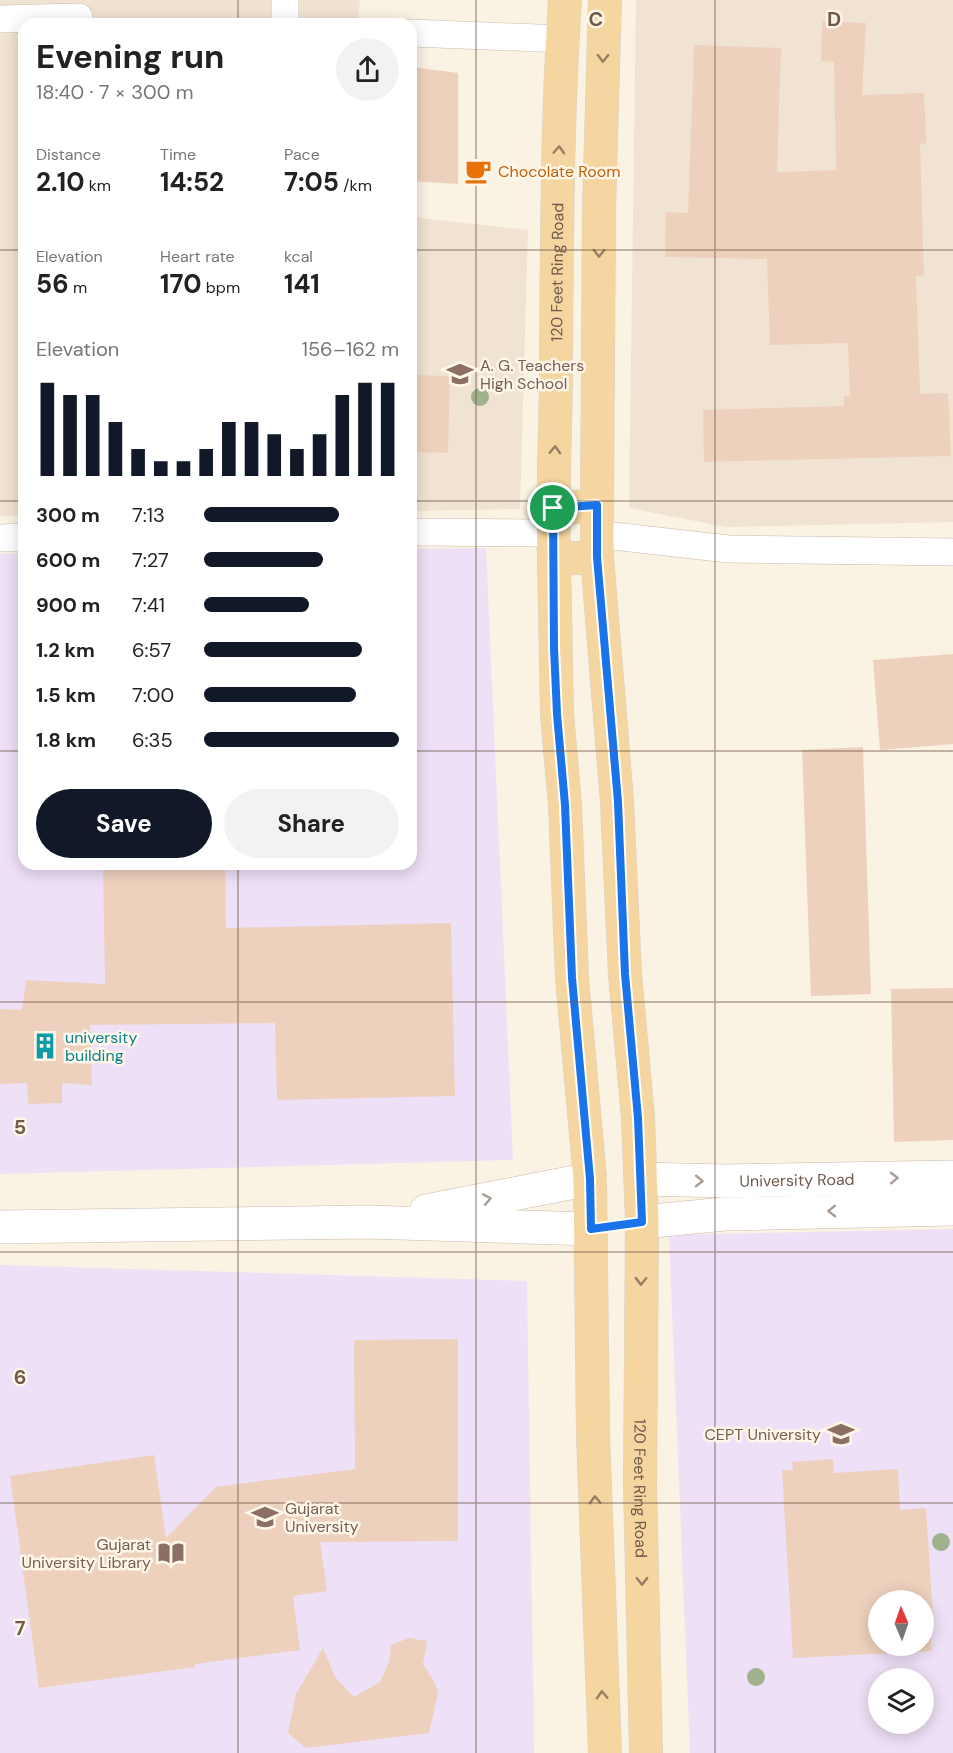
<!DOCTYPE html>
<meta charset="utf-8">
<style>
body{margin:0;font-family:"DM Sans",sans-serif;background:#f2f2f2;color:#222;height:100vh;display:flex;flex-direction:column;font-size:22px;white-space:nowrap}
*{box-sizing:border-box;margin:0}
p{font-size:20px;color:#767676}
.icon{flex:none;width:33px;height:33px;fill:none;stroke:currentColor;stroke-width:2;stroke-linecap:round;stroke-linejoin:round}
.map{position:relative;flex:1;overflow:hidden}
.side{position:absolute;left:18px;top:18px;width:399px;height:852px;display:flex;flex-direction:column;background:#fff;border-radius:18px;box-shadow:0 3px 15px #0003}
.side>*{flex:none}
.needle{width:39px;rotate:358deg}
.controls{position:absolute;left:868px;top:1590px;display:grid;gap:12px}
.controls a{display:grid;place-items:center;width:66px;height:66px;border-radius:50%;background:#fff;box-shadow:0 3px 15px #0003;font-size:30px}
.pin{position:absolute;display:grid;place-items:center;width:51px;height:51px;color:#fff;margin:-26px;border:3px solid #fff;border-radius:50%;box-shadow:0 2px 6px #0007}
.round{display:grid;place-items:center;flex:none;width:63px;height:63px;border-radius:32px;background:#f2f2f2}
.overview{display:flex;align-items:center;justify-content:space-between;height:102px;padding:0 18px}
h1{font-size:33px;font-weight:700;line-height:45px}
.stats{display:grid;grid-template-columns:repeat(3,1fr);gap:9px;height:102px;padding:6px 18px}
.stats div{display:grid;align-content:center}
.stats b{font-size:26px;font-weight:700}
.stats small{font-size:16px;font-weight:400}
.stats p{font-size:16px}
.chart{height:168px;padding:12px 18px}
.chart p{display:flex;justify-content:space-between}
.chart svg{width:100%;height:108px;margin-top:6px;stroke:#111827;stroke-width:6}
.primary-button{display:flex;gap:12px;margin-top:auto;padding:12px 18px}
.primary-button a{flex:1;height:69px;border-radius:36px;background:#111827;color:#fff;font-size:24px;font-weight:700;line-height:69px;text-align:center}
.primary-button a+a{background:#f2f2f2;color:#222}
ul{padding:0 18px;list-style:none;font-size:20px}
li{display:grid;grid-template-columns:96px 72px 1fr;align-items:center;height:45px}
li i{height:15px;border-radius:8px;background:#111827}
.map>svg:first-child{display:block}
</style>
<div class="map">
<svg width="953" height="1753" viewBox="0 0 953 1753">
<rect width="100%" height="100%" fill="#faf2e3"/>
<g fill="#f1e3d2">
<path d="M 0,0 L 360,0 L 358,24 L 24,24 L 24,516 L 0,516 Z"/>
<path d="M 636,0 L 953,0 L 953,522 L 726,527 L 629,508 Z"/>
<path d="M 411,217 L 528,230 L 520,509 L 411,511 Z"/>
</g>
<g fill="#eee0f6" fill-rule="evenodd">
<path d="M 486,548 L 513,1160 L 0,1174 L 0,554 L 24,553 L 24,864 L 411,864 L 411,549 Z"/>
<path d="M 953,1229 L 953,1753 L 690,1753 L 669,1235 ZM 879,1600 L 924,1600 L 924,1646 L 879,1646 ZM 879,1678 L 924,1678 L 924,1724 L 879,1724 Z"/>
<path d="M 0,1265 L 527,1281 L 534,1753 L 0,1753 Z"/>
</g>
<g fill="#eed1bd" fill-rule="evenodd">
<path d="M 822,21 L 866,23 L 862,95 L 924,93 L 926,143 L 920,144 L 924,275 L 916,276 L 920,394 L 948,393 L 951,456 L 704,462 L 703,410 L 844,406 L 844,396 L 850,396 L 848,343 L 770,345 L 767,259 L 665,257 L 666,212 L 688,213 L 694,45 L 781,48 L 777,172 L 836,170 L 834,62 L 821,61 Z"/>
<path d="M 411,67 L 458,73 L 458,184 L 411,181 Z"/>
<path d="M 411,375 L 450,376 L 448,453 L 411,452 Z"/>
<path d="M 953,654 L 953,744 L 880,750 L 873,660 Z"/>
<path d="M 863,747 L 871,994 L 811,996 L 802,750 Z"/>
<path d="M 103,864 L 225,864 L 226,928 L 451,923 L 455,1096 L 277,1100 L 275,1023 L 90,1025 L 92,1085 L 62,1083 L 62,1103 L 28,1104 L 27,1083 L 0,1084 L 0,1009 L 22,1010 L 26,980 L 105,984 Z"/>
<path d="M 953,988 L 953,1140 L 894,1142 L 891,989 Z"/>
<path d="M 458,1339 L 458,1541 L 320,1542 L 327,1591 L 293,1596 L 300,1650 L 195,1664 L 195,1667 L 39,1688 L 10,1476 L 154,1455 L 166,1538 L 216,1487 L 355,1469 L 354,1340 Z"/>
<path d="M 833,1459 L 834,1473 L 898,1469 L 900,1510 L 926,1508 L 933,1616 L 929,1616 L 932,1651 L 793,1658 L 782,1470 L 793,1470 L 792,1462 ZM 879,1600 L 924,1600 L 924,1646 L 879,1646 Z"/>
<path d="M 409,1638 L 427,1641 L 423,1664 L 435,1683 L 438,1693 L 429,1733 L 306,1748 L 288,1733 L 296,1694 L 323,1648 L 335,1677 L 354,1697 L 380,1682 L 389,1662 L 391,1645 Z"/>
</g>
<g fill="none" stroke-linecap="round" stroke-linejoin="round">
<g stroke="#cbb9ab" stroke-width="28">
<g id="minor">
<path d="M 0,19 L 79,17"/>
<path d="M 285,24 L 285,0"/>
<path d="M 411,33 L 563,39"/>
<path d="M 411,532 L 553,533"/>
<path d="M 596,534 L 728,549 L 953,552"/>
<path d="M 0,538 L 24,537"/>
</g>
</g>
<g stroke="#cbb9ab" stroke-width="34">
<g id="tertiary">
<path id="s1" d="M 641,1179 L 724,1181 L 953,1177"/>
<path d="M 426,1211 L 590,1179"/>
<path d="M 642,1222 L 725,1214 L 953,1209"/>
<path d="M 0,1227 L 368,1222 L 591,1229"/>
</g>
</g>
<g stroke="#d7d1cd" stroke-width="34">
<g id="primary">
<path d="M 597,505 L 599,209 L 605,0"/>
<path id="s2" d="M 553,509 L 597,505 L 597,557 L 554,559 C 552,492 556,426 556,359 C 557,239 557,119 565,0"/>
<path id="s3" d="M 597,557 L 617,802 L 625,974 L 638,1118 L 642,1222 L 640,1484 L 646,1753"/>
<path d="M 554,559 L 557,714 L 565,805 L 572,978 L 590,1179 L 593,1436 L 605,1753"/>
</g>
</g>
<use href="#minor" stroke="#fff" stroke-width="27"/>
<use href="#tertiary" stroke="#fff" stroke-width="33"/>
<use href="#primary" stroke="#f5d6a0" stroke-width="33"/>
</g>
<g fill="#a0b18d">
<circle cx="480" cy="397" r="9"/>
<circle cx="941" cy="1542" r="9"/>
<circle cx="756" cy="1677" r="9"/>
</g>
<defs><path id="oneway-chevron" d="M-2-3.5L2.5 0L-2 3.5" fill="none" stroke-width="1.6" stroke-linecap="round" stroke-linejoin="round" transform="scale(1.5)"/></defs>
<g stroke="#997e64">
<use href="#oneway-chevron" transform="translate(603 58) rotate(91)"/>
<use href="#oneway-chevron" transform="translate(559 150) rotate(-88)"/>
<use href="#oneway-chevron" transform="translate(599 253) rotate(91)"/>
<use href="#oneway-chevron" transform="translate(555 450) rotate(-88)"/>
<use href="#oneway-chevron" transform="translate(641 1281) rotate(91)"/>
<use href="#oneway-chevron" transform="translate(595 1500) rotate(-92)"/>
<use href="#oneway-chevron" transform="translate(642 1581) rotate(89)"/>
<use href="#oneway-chevron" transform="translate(602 1695) rotate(-92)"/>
</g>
<g stroke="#aa9b93">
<use href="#oneway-chevron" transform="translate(894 1178) rotate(-1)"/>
<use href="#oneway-chevron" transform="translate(699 1181) rotate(1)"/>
<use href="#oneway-chevron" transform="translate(487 1199) rotate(-11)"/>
<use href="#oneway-chevron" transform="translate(832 1211) rotate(179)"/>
</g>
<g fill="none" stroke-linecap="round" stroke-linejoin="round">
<g stroke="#fff" stroke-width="12">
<path id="route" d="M 597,505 L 597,557 L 618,802 L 625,974 L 638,1118 L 642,1222 L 591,1229 L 590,1179 L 572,978 L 565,805 L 557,714 L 554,648 L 553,508 Z"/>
</g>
<use href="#route" stroke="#1a73e8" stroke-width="8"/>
</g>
<path fill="none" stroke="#71594b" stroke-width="1.5" stroke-opacity="0.55" d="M 238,0 L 238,24M 476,0 L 476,1753M 715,0 L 715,1753M 0,250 L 24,250M 411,250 L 953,250M 0,501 L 24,501M 411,501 L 953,501M 0,751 L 24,751M 411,751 L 953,751M 238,864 L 238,1753M 0,1002 L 953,1002M 0,1252 L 953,1252M 0,1503 L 953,1503"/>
<defs>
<g id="cafe-bare" transform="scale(2.07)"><path d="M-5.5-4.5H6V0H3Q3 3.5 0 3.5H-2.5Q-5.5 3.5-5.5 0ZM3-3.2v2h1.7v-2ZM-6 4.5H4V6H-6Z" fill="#e8710a" stroke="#fef6e9" stroke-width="2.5" paint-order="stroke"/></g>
<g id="school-bare" transform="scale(2.07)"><path d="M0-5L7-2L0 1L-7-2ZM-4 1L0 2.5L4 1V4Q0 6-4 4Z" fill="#8d6e63" stroke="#fef6e9" stroke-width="2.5" paint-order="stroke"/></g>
<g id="building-bare" transform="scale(2.07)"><path d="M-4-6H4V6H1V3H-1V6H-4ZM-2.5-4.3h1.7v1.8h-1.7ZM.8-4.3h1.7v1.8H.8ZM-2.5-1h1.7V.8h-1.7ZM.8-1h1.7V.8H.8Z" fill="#0f9aa8" stroke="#fef6e9" stroke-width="2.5" paint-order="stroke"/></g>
<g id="university-bare" transform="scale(2.07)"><path d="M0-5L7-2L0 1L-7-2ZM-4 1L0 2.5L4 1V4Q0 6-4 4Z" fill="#8d6e63" stroke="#fef6e9" stroke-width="2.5" paint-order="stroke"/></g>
<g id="library-bare" transform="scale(2.07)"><path d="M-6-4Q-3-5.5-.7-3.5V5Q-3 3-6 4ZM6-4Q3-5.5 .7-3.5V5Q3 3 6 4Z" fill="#8d6e63" stroke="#fef6e9" stroke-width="2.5" paint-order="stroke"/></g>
</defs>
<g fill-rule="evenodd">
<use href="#cafe-bare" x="478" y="171"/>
<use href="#school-bare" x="460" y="374"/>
<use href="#building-bare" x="45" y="1046"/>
<use href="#university-bare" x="841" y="1434"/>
<use href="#university-bare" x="265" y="1517"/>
<use href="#library-bare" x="171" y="1553"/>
</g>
<g text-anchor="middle" stroke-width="5" stroke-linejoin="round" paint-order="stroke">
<g font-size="16" fill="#c56008" stroke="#fef6e9" text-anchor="start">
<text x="498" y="177">Chocolate Room</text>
</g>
<g font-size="16" fill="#71594b" stroke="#fef6e9">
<text dy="6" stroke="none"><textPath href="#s2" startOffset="426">120 Feet Ring Road</textPath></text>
<text dy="6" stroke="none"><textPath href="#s1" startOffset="156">University Road</textPath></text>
<text dy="6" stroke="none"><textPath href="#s3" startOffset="933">120 Feet Ring Road</textPath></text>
</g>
<g font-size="16" fill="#785e54" stroke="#fef6e9" text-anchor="start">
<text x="480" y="371">A. G. Teachers<tspan x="480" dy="18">High School</tspan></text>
<text x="821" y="1440" text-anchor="end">CEPT University</text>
<text x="285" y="1514">Gujarat<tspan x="285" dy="18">University</tspan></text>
<text x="151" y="1550" text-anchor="end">Gujarat<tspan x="151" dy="18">University Library</tspan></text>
</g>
<g font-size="16" fill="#0d838f" stroke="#fef6e9" text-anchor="start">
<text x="65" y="1043">university<tspan x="65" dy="18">building</tspan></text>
</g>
</g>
<g font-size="20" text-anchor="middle" font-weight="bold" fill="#71594b" stroke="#fef6e9" stroke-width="5" stroke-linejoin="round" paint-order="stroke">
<text x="596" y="26">C</text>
<text x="834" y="26">D</text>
<text x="20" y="1134">5</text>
<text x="20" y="1384">6</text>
<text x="20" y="1635">7</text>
</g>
</svg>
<div class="controls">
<a><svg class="needle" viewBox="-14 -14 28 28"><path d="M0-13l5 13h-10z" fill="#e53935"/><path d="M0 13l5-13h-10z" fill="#767676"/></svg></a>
<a><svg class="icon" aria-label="layers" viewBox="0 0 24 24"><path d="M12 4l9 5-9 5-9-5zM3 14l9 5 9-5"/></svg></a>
</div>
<div class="pin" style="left:553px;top:508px;background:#1e9e55"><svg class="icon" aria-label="arrive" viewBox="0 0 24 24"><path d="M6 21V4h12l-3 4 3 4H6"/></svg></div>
<section class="side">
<div class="overview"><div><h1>Evening run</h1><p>18:40 · 7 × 300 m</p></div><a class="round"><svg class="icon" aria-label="share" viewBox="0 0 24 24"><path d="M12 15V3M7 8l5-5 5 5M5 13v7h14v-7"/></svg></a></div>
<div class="stats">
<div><p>Distance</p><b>2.10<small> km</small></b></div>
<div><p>Time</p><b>14:52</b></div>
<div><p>Pace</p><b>7:05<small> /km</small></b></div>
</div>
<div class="stats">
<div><p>Elevation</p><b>56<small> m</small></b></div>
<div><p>Heart rate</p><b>170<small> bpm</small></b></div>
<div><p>kcal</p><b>141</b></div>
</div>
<div class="chart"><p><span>Elevation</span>156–162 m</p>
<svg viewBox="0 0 160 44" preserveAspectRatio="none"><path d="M5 44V6M15 44V11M25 44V11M35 44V22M45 44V33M55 44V38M65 44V38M75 44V33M85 44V22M95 44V22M105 44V27M115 44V33M125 44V27M135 44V11M145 44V6M155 44V6"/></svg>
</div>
<ul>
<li><b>300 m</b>7:13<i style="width:69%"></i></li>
<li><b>600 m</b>7:27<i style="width:61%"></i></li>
<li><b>900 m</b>7:41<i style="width:54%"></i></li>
<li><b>1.2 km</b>6:57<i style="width:81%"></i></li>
<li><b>1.5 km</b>7:00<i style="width:78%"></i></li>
<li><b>1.8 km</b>6:35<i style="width:100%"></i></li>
</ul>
<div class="primary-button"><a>Save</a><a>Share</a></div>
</section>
</div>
